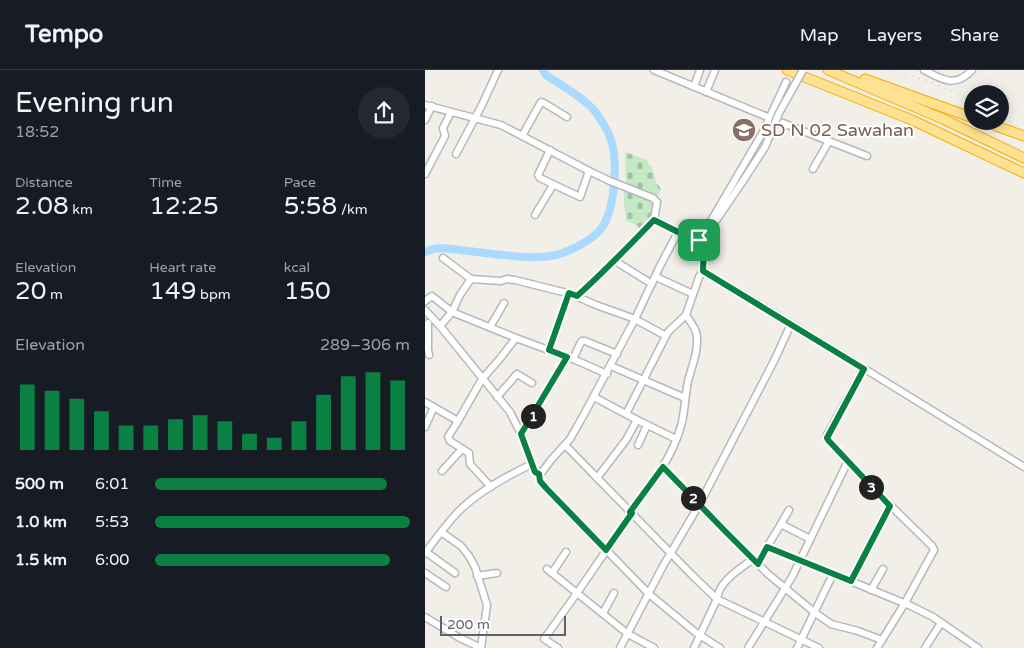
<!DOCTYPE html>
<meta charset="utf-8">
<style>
body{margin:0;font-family:"Varela Round",sans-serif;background:#242831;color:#f1f3f6;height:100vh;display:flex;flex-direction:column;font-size:19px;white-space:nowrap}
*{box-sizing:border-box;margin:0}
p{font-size:16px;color:#9ea1a6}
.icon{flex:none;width:28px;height:28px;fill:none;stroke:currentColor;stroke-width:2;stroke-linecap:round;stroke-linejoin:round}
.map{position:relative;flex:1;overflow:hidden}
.side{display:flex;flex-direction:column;background:#171b24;width:425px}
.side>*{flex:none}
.buttons{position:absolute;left:539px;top:15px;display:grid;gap:10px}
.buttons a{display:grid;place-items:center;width:45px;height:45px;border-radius:50%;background:#171b24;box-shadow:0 2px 12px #0003;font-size:25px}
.scale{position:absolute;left:15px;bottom:12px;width:126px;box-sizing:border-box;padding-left:5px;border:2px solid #5f6368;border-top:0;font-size:14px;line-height:18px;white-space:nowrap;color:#5f6368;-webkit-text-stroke:4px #fff;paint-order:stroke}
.pin{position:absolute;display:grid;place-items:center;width:42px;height:42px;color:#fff;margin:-21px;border-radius:10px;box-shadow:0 2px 8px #0006}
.km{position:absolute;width:25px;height:25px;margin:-12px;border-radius:50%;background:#222;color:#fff;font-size:14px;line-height:25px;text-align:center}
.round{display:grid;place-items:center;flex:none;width:52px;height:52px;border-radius:26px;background:#242831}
.overview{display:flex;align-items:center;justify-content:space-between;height:85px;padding:0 15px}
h1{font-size:28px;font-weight:600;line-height:38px}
.stats{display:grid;grid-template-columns:repeat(3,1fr);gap:8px;height:85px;padding:5px 15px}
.stats div{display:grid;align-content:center}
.stats b{font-size:25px;font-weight:600}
.stats small{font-size:14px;font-weight:400}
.stats p{font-size:14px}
.chart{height:140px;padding:10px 15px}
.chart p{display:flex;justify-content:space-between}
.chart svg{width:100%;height:90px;margin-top:5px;stroke:#0b8043;stroke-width:6}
ul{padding:0 15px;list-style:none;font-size:16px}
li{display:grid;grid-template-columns:80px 60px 1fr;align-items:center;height:38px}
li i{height:12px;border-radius:6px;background:#0b8043}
header{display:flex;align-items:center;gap:30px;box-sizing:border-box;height:70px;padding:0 25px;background:#171b24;border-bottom:1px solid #363941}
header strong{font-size:24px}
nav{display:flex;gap:28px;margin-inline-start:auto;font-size:18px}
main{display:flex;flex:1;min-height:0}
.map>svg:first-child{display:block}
</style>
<header>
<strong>Tempo</strong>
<nav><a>Map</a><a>Layers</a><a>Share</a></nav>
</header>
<main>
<section class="side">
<div class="overview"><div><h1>Evening run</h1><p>18:52</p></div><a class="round"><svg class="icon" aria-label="share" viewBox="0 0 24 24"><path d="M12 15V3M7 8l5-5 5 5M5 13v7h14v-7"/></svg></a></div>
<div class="stats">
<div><p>Distance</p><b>2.08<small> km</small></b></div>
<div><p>Time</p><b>12:25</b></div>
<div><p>Pace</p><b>5:58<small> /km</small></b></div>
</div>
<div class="stats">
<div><p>Elevation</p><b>20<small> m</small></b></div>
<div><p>Heart rate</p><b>149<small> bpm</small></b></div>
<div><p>kcal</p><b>150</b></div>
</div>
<div class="chart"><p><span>Elevation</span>289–306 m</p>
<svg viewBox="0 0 160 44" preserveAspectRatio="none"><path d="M5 44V12M15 44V15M25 44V19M35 44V25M45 44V32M55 44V32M65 44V29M75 44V27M85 44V30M95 44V36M105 44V38M115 44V30M125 44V17M135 44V8M145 44V6M155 44V10"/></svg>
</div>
<ul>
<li><b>500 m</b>6:01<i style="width:91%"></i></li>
<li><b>1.0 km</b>5:53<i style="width:100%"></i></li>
<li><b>1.5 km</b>6:00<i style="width:92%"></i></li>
</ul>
</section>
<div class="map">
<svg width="599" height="578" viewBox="0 0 599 578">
<defs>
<pattern id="cemetery-stones" width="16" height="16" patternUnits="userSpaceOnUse" patternTransform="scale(1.25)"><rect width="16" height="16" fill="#c5e8c5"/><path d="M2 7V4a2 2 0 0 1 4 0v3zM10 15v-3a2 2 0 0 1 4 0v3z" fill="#a3c0a4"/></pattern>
</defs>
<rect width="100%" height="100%" fill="#f1efe8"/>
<g fill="url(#cemetery-stones)">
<path d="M 200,82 L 222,90 L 224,95 L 227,97 L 231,112 L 236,119 L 232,127 L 207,118 L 201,114 Z"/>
<path d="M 199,119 L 224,129 L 229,133 L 226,149 L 217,160 L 207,153 L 201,151 L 199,132 Z"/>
</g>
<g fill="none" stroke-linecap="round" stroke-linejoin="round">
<path stroke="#aadaff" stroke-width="8" d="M 0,182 L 8,179 L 17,178 C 38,180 58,183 78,185 C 96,187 113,189 131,185 C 146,181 166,171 176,159 C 190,141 193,91 186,70 C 184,61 177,52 172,44 C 160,28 137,16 121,5 L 118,0"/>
<g stroke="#b5b8bc" stroke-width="9">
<g id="minor">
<path d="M 229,0 L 345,48 L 442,86"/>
<path d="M 499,0 C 517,10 531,18 547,0"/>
<path d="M 269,17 L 275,0"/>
<path d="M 281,22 L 290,0"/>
<path d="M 0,35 L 76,55 L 164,101 L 185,111 L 228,128 L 232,132 L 229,150 L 253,162"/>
<path d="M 0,50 L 7,36"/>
<path d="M 97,66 L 116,32 L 119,33 L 142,47"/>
<path d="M 125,80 L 113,105 L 115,108 L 155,127 L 164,101"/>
<path d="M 31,84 L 57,35 L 73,0"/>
<path d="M 388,99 L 404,71"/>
<path d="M 0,104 L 20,66 L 18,58 L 25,44"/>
<path d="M 110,145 L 128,115"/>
<path d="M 283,156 L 338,62 L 361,12"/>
<path d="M 18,188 L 46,209"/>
<path d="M 190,191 L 227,214"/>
<path d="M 278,201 L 352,245 L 599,397"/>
<path d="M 231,207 L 268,224"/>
<path d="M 152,226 L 190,191 L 229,150"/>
<path d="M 0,231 L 7,226 L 27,242 L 35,225 L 46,209 L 76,211 L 82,209 L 90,210 L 146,224 L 171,235 L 210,249 L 241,266"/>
<path d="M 0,240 L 15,256 L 85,342 L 96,364 L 110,402 L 114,404 L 115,411 L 121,418 L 224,524 L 270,562 L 295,578"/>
<path d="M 3,253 L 3,280 L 4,285"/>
<path d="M 15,256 L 27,242 L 91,268 L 148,289 L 182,304"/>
<path d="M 65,257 L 79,233"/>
<path d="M 124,280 L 144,223"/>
<path d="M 148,289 L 155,274 L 157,271 L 160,271 L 192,284"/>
<path d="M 186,296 L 260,328"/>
<path d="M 439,299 L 402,365 L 402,369 L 463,433 L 507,476 L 509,480 L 480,533 L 452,578"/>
<path d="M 72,327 L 92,304 L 107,313"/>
<path d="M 169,327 L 212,350 L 251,369"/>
<path d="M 0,332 L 33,351"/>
<path d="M 201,344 L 243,262 L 261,245 L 274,207 L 278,201 L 278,174 L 277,171 L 318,111"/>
<path d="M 0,357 L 9,337"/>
<path d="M 96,364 L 142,287"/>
<path d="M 140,375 L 267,505 L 292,529 L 394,578"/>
<path d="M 213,375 L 222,355"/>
<path d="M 238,397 L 328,489 L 343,504 L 389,542 L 406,554 L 433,561 L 457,570"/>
<path d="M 17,401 L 37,379"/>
<path d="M 114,404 L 117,402 L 126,390 L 145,369 L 157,348 L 210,249 L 235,196 L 253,162 L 277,171"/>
<path d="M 172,408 L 201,370 L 212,350"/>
<path d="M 66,417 L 45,394 L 44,383 L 25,371 L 23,367 L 33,351 L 57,309 L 73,291 L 91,268"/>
<path d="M 205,442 C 225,416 247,389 256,356 C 260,341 260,326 263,311 C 267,296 275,277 271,262 C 269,256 264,250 261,245"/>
<path d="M 356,454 L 364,440"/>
<path d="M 16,462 L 36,476 L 44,486 L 50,497 L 62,535 L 56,578"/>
<path d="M 342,477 L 356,454 L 385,469"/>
<path d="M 1,482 L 30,503"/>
<path d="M 0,483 C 10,470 20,456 32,443 C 51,423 82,406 107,394"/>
<path d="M 333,494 L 342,477 L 348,479 L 486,536 L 508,547 L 553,578"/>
<path d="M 122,499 L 203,564 L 229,578"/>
<path d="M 0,503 L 21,517"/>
<path d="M 127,503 L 141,482"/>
<path d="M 52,506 L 72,503"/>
<path d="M 426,511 L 465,436"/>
<path d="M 446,520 L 458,499"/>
<path d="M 178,543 L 189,523"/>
<path d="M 0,547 L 33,567 L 56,578"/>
<path d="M 133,578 L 119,569 L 152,523 L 207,443"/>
<path d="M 195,578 L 238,496 L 274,435 L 349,291 L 366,254"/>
<path d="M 269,578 L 292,529 C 294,511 315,499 328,489"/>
<path d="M 323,578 L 367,507 L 423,391"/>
<path d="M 372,578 L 408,504"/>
<path d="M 500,578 L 516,553"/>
</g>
</g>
<g stroke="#f9ab00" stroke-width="11">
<g id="highway">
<path d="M 362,0 L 487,50 L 599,103"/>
<path d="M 403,0 L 518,49 L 599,88"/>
<path d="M 440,9 L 548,48"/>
<path d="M 557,51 L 599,66"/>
</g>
</g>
<use href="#minor" stroke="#fff" stroke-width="6"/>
<use href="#highway" stroke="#fde293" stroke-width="9"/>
<g stroke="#b6b7b8" stroke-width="1" stroke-dasharray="1 6" stroke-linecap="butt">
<path d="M 467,0 L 503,11 L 548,30"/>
<path d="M 575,45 L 576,46"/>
</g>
<g stroke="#b5b8bc" stroke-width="9" stroke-linecap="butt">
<path id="minor-bridge" d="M 318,111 L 340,77 L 354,43 L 378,0"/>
</g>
<use href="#minor-bridge" stroke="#fff" stroke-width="6"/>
</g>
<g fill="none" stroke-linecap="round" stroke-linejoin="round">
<g stroke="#fff" stroke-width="10">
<path id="route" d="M 229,150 L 253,162 L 277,171 C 280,179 278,192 278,201 L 439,299 L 402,368 L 403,370 L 465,436 L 426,511 L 342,477 L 333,494 L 299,460 L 238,397 L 205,442 L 207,443 L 181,480 L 121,418 L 115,411 L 114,404 L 110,402 L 96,364 L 142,287 L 124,280 L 144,223 L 152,226 C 179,202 204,176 229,150 Z"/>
</g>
<use href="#route" stroke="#0b8043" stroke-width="6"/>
</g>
<defs>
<g id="school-disc" transform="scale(1.25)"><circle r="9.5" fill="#8d6e63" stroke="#fff"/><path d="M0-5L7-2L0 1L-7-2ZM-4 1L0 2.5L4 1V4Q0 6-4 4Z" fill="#fff"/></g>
</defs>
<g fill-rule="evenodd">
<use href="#school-disc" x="319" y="60"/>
</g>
<g text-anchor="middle" stroke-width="4" stroke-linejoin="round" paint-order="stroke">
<g font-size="18" fill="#785e54" stroke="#fff" text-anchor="start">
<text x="336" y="66">SD N 02 Sawahan</text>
</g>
</g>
</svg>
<div class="buttons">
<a><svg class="icon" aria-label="layers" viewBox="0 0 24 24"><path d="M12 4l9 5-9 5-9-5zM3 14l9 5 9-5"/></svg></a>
</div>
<div class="scale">200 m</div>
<div class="pin" style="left:274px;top:170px;background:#1e9e55"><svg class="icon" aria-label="arrive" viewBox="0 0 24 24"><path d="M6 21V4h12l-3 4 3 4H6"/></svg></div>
<b class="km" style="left:108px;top:346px">1</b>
<b class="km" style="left:268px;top:428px">2</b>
<b class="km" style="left:446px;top:417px">3</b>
</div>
</main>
